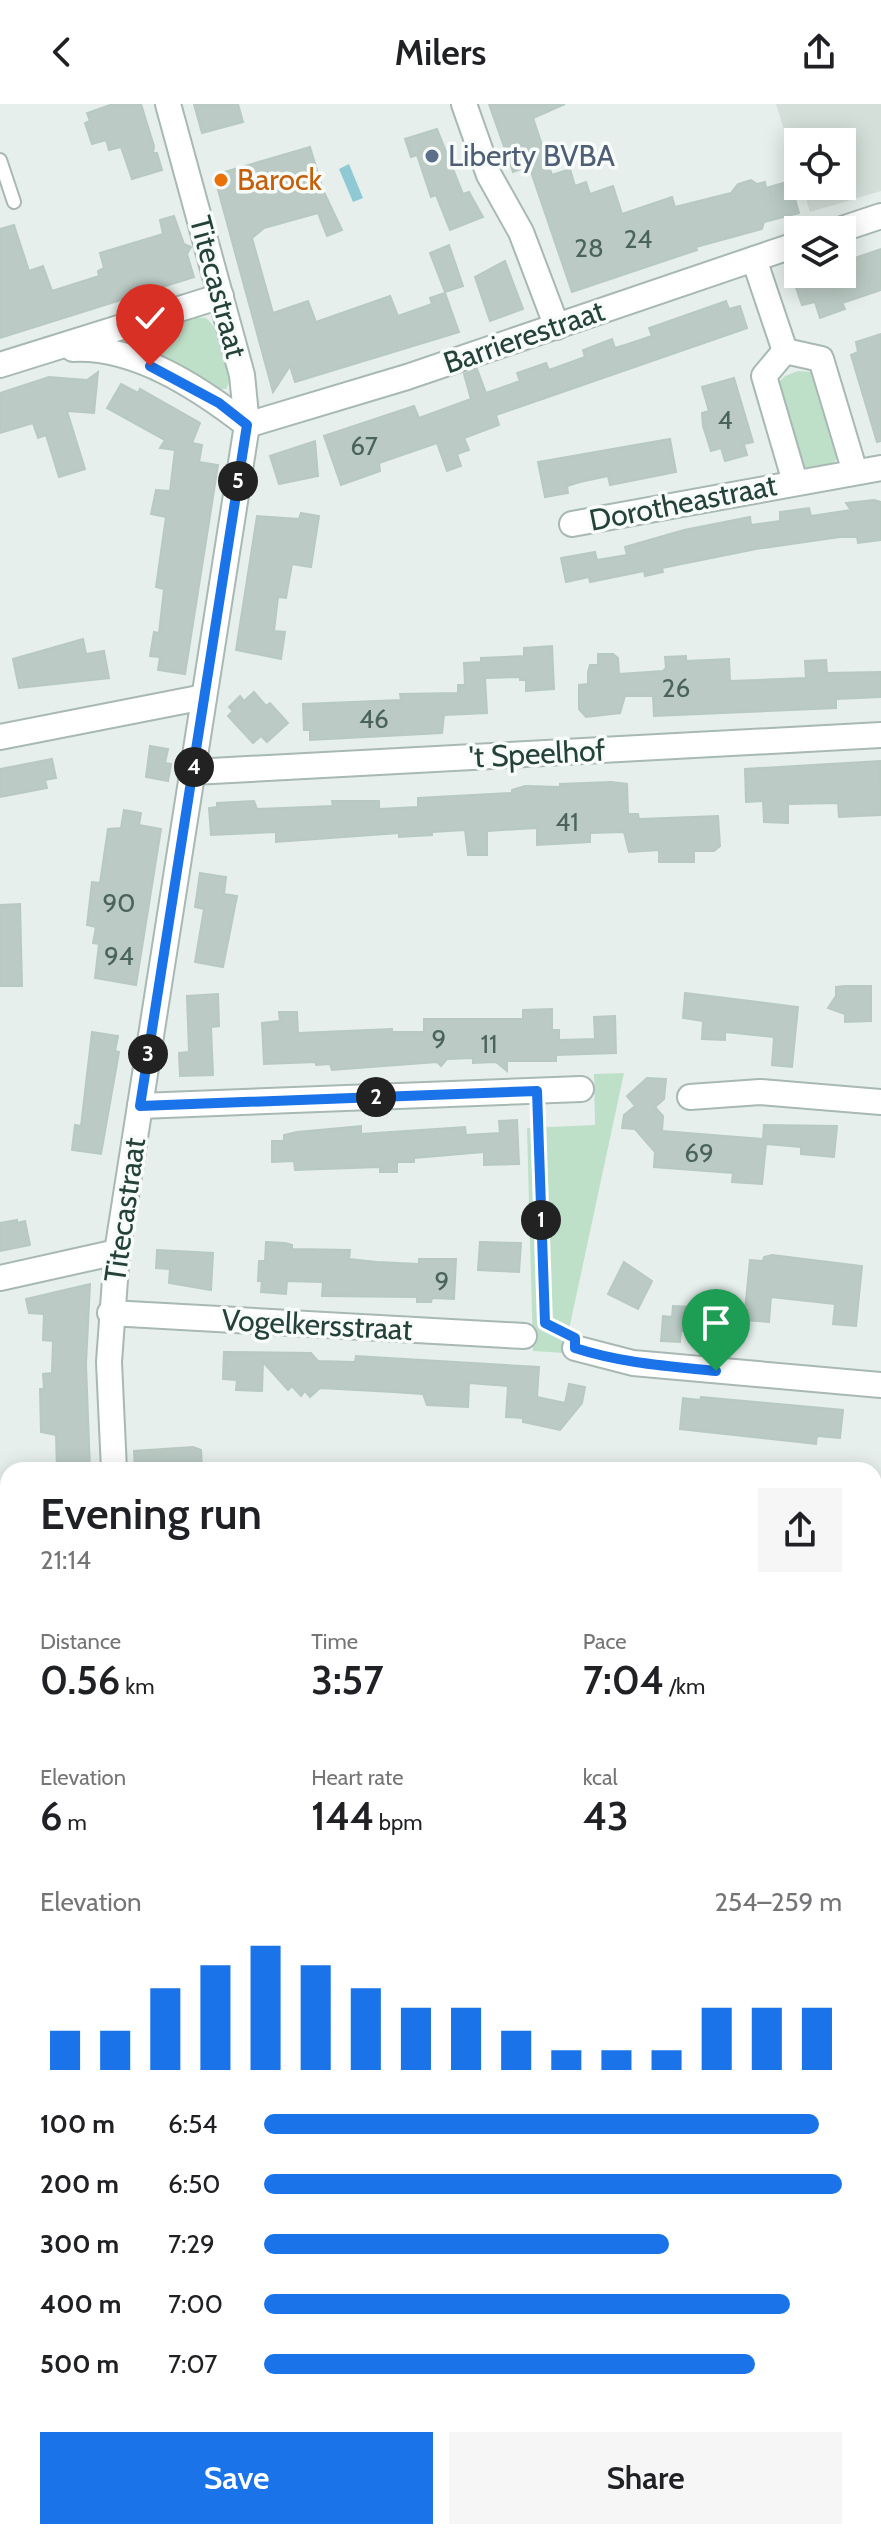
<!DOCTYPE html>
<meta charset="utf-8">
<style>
body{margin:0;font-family:Cabin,sans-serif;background:#f6f6f6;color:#202124;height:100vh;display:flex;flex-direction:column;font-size:30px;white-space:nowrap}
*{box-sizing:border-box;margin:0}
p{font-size:26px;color:#757577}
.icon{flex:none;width:44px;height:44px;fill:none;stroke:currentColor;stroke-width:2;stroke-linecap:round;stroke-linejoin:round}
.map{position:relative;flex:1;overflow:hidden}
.sheet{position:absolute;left:0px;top:1358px;width:882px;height:1078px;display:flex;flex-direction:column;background:#fff;border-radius:24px 24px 0 0;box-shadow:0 4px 20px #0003}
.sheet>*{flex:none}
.tools{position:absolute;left:784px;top:24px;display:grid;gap:16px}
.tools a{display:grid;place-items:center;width:72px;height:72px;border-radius:0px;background:#fff;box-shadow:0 4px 20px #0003;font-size:40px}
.pin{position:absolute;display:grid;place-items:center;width:68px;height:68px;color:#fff;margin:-82px -34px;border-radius:50% 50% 50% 0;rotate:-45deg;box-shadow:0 0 8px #0007}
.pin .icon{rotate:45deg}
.km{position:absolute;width:40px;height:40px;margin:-20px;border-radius:50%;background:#222;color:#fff;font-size:22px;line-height:40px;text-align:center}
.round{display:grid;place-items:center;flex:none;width:84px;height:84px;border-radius:0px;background:#f6f6f6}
.headline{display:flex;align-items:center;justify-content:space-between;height:136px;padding:0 40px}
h1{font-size:44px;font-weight:600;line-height:60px}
.stats{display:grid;grid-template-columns:repeat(3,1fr);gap:12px;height:136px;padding:8px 40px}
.stats div{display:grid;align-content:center}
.stats b{font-size:40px;font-weight:600}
.stats small{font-size:22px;font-weight:400}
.stats p{font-size:22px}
.chart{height:224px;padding:16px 40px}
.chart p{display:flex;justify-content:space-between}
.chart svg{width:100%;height:144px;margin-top:8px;stroke:#1a73e8;stroke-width:6}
.cta{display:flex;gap:16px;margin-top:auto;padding:16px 40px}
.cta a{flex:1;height:92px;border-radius:0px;background:#1a73e8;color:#fff;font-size:32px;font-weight:600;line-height:92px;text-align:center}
.cta a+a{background:#f6f6f6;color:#202124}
ul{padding:0 40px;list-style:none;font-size:26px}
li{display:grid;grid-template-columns:128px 96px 1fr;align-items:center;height:60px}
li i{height:20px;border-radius:10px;background:#1a73e8}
header{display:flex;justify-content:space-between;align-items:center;height:104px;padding:0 40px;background:#fff;font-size:36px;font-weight:600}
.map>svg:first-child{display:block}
</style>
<header><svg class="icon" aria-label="back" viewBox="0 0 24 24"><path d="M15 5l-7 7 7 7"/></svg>Milers<svg class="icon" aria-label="share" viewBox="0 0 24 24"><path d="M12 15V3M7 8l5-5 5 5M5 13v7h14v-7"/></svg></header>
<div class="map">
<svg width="881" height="2435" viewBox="0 0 881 2435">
<rect width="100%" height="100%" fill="#e6efeb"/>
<g fill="#d4dfda">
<path d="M 776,0 L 881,0 L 881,87 L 810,108 L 802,82 L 842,82 L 842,38 L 798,38 L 798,70 Z"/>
<path d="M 0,1882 L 8,1882 L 8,2428 L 291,2428 L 277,2435 L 0,2435 Z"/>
</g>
<g fill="#bfe0c8">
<path d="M 191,213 L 206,214 C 219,223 236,273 226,285 L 217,285 L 139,241 L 138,235 L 144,228 Z"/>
<path d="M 798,267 L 813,268 L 839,353 C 831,364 812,368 800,361 L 777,280 L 785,272 Z"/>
<path d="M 624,969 L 564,1249 L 533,1247 L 527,1024 L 595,1021 L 594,970 Z"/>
<path d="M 881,1815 L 881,2058 L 874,2054 L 874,1816 Z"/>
<path d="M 881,2065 L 881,2182 L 874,2178 L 874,2078 Z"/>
<path d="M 200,2428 L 291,2428 L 277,2435 L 198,2435 Z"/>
<path d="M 645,2429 L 820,2432 L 820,2435 L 645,2435 Z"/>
</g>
<path fill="#8ec9d4" d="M 349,60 L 363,94 L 353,98 L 339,65 Z"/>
<g fill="#bbcac4" stroke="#b8c9c2" stroke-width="2">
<path d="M 113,0 L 141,0 L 154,42 L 153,49 L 157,49 L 162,66 L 132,75 L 121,43 L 109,46 L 106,36 L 92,40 L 85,19 L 90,17 L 87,9 Z"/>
<path d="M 194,0 L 238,0 L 243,18 L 202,29 Z"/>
<path d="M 489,0 L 565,0 L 533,14 L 552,71 L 570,65 L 575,82 L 586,78 L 590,90 L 613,82 L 622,110 L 672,93 L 675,103 L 731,89 L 738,80 L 751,76 L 757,80 L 765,78 L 766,84 L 790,77 L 799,109 L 764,118 L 762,125 L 696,143 L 697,146 L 572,188 L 529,62 L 513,68 Z"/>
<path d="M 437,25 L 463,90 L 469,88 L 483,113 L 450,126 L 436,91 L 431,93 L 417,51 L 411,53 L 405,35 Z"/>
<path d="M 310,43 L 323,86 L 342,126 L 327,132 L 318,109 L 264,124 L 252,134 L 273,209 L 308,197 L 316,218 L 390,192 L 398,212 L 432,200 L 430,194 L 445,189 L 459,228 L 295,278 L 290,262 L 273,288 L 214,71 Z"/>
<path d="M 174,112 L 184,140 L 191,143 L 187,150 L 194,173 L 0,234 L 0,125 L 14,121 L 29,167 L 43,162 L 52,187 L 99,172 L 98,167 L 104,164 L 100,149 L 163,130 L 160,116 Z"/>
<path d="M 449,141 L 463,182 L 445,188 L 430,149 Z"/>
<path d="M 881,145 L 881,186 L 842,199 L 845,205 L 820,214 L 815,198 L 802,201 L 793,175 L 804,171 L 807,174 L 851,170 L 846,157 Z"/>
<path d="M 505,157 L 523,205 L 490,217 L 475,173 Z"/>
<path d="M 726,197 L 729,205 L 740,202 L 747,224 L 496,311 L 499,321 L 464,334 L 469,346 L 457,350 L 461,362 L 447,367 L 437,339 L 379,359 L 380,367 L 341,381 L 324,332 L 414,302 L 419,314 L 471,295 L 464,270 L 477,265 L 486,289 L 520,277 L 517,269 L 546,259 L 549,266 L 585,253 L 583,246 L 612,235 L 615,244 L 625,241 L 652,232 L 649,224 Z"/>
<path d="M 881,230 L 881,337 L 877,338 L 851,251 L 858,248 L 856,238 Z"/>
<path d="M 98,268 L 94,309 L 67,307 L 85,365 L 59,373 L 46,331 L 38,334 L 33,319 L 0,329 L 0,289 L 49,273 L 87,276 Z"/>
<path d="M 734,274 L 753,338 L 744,340 L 747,351 L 725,357 L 721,344 L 711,347 L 703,322 L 702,309 L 709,307 L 702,283 Z"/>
<path d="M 121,280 L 138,289 L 140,285 L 200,319 L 192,339 L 202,341 L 199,358 L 218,361 L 185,570 L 158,566 L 160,553 L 150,552 L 154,528 L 159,529 L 164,485 L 156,483 L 166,413 L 151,410 L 156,386 L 170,387 L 175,346 L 160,344 L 165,336 L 107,304 Z"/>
<path d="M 670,335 L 676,368 L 610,381 L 608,372 L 580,378 L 567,382 L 568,389 L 545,393 L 538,358 Z"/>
<path d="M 315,337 L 318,372 L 279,380 L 270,352 Z"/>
<path d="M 874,396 L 881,398 L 881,436 L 858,439 L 857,433 L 840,433 L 756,445 L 662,464 L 663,468 L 645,472 L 644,467 L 590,478 L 589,473 L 566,478 L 561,454 L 595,448 L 597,456 L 627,451 L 625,443 L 684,426 L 750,413 L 751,421 L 780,417 L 780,408 L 809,404 L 811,412 L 851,406 L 846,399 Z"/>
<path d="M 301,409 L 319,412 L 311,463 L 292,460 L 286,494 L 278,493 L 274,527 L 285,528 L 281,555 L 236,546 L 257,412 L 299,415 Z"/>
<path d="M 83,535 L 86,550 L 104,547 L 109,574 L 19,584 L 13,555 Z"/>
<path d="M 552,542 L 554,585 L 526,587 L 526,576 L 520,576 L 520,573 L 485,574 L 487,609 L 444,611 L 442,629 L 310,636 L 310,626 L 304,626 L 303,600 L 401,596 L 400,590 L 458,589 L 458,581 L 465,581 L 464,559 L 481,558 L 481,554 L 524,552 L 524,544 Z"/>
<path d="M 598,550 L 613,550 L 618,554 L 619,570 L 663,567 L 666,564 L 665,553 L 686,552 L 686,557 L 729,555 L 730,577 L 806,574 L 805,557 L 826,556 L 827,569 L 881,568 L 881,593 L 836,595 L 836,604 L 654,612 L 653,592 L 625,592 L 620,609 L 586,613 L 579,605 L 579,581 L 588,580 L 588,568 L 590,561 L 598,561 Z"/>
<path d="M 254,588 L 266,602 L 270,599 L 288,619 L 267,638 L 261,632 L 253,639 L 228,612 L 233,607 L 229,603 L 240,592 L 244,597 Z"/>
<path d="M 150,642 L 168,645 L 165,659 L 171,660 L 168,677 L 146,673 Z"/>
<path d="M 52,655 L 56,674 L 45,676 L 47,684 L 0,693 L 0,665 Z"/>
<path d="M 880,657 L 881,711 L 839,713 L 838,699 L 788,700 L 788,719 L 764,718 L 763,697 L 746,698 L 745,665 Z"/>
<path d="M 611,678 L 627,680 L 628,710 L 638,710 L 639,715 L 718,712 L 720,742 L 714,747 L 694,747 L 694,758 L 659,758 L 659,746 L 629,748 L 624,728 L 590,729 L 590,738 L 537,741 L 537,724 L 487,727 L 487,751 L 468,751 L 465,726 L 432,728 L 432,731 L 399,733 L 399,729 L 276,738 L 276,728 L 211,731 L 209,704 L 217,703 L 217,699 L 254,697 L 257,705 L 333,702 L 332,697 L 379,697 L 379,705 L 418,703 L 418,694 L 512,689 L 512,686 L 525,682 L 560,683 L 560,680 Z"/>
<path d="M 124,706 L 141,709 L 139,721 L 161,725 L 136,881 L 95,874 L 99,840 L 93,839 L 96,823 L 87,821 L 92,778 L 100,779 L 108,725 L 121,724 Z"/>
<path d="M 200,769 L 226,773 L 224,790 L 237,792 L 223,863 L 195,858 L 204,805 L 195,803 Z"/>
<path d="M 20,800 L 22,882 L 0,882 L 0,801 Z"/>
<path d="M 845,882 L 871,882 L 871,917 L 845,918 L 845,910 L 828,904 L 836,892 L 836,883 Z"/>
<path d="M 685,889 L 798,903 L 792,963 L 772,961 L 774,933 L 725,928 L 725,936 L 702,935 L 703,917 L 683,914 Z"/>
<path d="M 218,890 L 219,922 L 211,923 L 213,971 L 180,972 L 179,949 L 189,948 L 187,892 Z"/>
<path d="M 552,905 L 552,926 L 559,926 L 559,936 L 595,935 L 594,913 L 615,912 L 616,949 L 556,951 L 556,957 L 507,957 L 507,967 L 496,958 L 473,959 L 473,954 L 447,955 L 441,962 L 437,958 L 332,966 L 330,960 L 316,961 L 316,958 L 264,960 L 262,919 L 280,917 L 279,908 L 297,908 L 298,929 L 392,925 L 392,928 L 424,928 L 424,915 L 523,915 L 523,906 Z"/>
<path d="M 92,928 L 118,932 L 115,947 L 119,948 L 101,1050 L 72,1046 L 75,1021 L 81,1022 Z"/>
<path d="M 647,974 L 666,975 L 664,995 L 655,1003 L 663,1012 L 662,1027 L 763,1035 L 764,1021 L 837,1022 L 834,1053 L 801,1050 L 801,1043 L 766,1040 L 762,1080 L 732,1078 L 733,1069 L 654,1063 L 655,1048 L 635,1025 L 622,1024 L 624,1011 L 635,1002 L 627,992 Z"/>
<path d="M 517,1016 L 519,1060 L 484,1061 L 484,1048 L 414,1054 L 414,1058 L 397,1058 L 397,1068 L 380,1068 L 380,1063 L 295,1066 L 294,1057 L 272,1058 L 272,1037 L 284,1037 L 284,1031 L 297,1028 L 361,1022 L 361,1030 L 465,1023 L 466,1031 L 500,1029 L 499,1017 Z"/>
<path d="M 17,1116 L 17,1119 L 25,1117 L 30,1141 L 0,1147 L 0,1119 Z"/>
<path d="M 266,1138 L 285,1139 L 292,1141 L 292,1145 L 350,1146 L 349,1155 L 377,1158 L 419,1160 L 419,1155 L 456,1155 L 454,1195 L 432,1194 L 431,1198 L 417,1198 L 417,1193 L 322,1192 L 323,1178 L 287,1177 L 286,1190 L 261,1188 L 262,1177 L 258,1177 L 259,1157 L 265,1157 Z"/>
<path d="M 480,1138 L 521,1139 L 519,1168 L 478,1166 Z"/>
<path d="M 157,1146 L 213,1149 L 211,1186 L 169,1179 L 170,1165 L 156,1164 Z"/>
<path d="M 772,1151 L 862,1162 L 856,1222 L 833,1220 L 835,1200 L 771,1193 L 769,1218 L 744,1216 L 750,1156 L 763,1157 L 764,1153 Z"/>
<path d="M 624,1158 L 652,1177 L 638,1205 L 608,1190 Z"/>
<path d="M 90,1180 L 86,1260 L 90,1366 L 57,1366 L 56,1331 L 41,1328 L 40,1285 L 44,1285 L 43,1270 L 52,1269 L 53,1237 L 43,1236 L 44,1210 L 29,1209 L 26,1195 Z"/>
<path d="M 673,1202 L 693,1203 L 691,1227 L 681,1227 L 680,1238 L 661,1237 L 663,1212 L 672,1213 Z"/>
<path d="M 224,1248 L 311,1249 L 318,1257 L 355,1258 L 356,1252 L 539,1263 L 537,1293 L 565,1299 L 569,1280 L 585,1283 L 582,1299 L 560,1326 L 523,1318 L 523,1314 L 506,1313 L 508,1282 L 469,1279 L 468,1303 L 427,1301 L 423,1290 L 393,1288 L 320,1284 L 310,1293 L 305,1287 L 301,1292 L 292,1282 L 288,1286 L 263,1258 L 262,1287 L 236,1286 L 237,1276 L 223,1275 Z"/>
<path d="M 701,1293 L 843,1306 L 840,1334 L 817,1332 L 816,1340 L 680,1325 L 683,1294 L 700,1296 Z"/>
<path d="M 193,1343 L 201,1346 L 202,1362 L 135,1366 L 134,1347 Z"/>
</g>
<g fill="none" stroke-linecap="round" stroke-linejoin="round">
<g stroke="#a8b8b2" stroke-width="16">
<path id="service" d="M 0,56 L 14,98"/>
</g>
<g stroke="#a8b8b2" stroke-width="28">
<g id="minor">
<path d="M 464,0 L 489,71 L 521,128 L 557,223"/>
<path d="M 839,126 L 881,112"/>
<path d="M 754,155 L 785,247"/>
<path d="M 73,245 C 136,242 199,284 247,321"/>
<path d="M 0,261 L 221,192"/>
<path d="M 247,321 L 407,273 L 798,140"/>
<path d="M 795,378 L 764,272 L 785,247 L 821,255 L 855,368"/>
<path d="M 572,420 L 881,364"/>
<path d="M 0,633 L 204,593"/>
<path d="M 193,668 L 881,631"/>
<path d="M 690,993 L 760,988 L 881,998"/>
<path d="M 140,1002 L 581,985"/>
<path d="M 0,1174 L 117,1148"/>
<path d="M 110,1209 L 524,1232"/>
<path d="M 575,1244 L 633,1259 L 881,1281"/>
<path d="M 114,1366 L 109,1258 L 117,1148 L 247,321 L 242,271 L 168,0"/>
<path d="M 874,1523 L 881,1523"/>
<path d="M 613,2428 L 614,2435"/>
<path d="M 502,2435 L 516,2428"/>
</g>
</g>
<g stroke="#a4bbb3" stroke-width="28">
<g id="secondary">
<path d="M 0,1732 L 8,1732"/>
<path d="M 0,1758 L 8,1758"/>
<path d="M 874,1773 L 881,1773"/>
<path d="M 874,1795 L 881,1794"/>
</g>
</g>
<g stroke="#86b3a5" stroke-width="3" stroke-dasharray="4 6" stroke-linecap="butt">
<path d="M 537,1006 L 545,1219 L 563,1228"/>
<path d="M 0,1889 L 8,1888"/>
<path d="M 0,1947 L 8,1947"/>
<path d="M 874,2051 L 881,2038"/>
<path d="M 0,2263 L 8,2259"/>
<path d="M 874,2271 L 881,2271"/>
<path d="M 765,2428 L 881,2429"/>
<path d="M 183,2435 L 194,2428"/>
<path d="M 641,2435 L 641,2428"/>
</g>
<use href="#service" stroke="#fff" stroke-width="12"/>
<use href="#minor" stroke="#fff" stroke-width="24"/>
<use href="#secondary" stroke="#fff" stroke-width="24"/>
</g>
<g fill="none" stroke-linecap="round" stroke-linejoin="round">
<g stroke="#fff" stroke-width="16">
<path id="route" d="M 150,262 L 219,299 L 247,321 L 140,1002 L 537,987 L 545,1219 L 575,1234 L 575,1244 C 621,1259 667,1262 716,1267"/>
</g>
<use href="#route" stroke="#1a73e8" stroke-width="10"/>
</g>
<circle fill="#5c6f8a" stroke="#f7fbf9" stroke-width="3" cx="432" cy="52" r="8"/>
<circle fill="#e8710a" stroke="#f7fbf9" stroke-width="3" cx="221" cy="76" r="8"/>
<g text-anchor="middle" stroke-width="7" stroke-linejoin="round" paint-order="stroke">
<g font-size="26" fill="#4a645c">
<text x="638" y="144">24</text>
<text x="589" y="153">28</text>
<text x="725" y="325">4</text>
<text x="364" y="351">67</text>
<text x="676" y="593">26</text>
<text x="374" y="624">46</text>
<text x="567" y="727">41</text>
<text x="119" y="808">90</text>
<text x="119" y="861">94</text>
<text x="439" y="944">9</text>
<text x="489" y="949">11</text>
<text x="699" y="1058">69</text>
<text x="442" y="1186">9</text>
</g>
<g font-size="30" fill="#4e5e75" stroke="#f7fbf9" text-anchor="start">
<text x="448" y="62">Liberty BVBA</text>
</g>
<g font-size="30" fill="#c56008" stroke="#f7fbf9" text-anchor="start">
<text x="237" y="86">Barock</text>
</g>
<g font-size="30" fill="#24423a" stroke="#f7fbf9">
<text transform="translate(218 183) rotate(75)" y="10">Titecastraat</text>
<text transform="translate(524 233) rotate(-19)" y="10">Barrierestraat</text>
<text transform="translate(683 399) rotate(-11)" y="10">Dorotheastraat</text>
<text transform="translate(537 650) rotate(-3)" y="10">'t Speelhof</text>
<text transform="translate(125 1106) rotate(-82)" y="10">Titecastraat</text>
<text transform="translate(317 1221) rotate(3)" y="10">Vogelkersstraat</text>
</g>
</g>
</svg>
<div class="tools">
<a><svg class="icon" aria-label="locate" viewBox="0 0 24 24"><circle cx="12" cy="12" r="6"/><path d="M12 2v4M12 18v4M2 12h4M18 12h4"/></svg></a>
<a><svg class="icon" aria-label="layers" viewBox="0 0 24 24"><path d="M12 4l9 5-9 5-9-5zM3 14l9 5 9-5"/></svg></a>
</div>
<div class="pin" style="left:716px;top:1267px;background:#1e9e55"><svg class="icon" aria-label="arrive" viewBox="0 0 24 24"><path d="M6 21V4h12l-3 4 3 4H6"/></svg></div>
<div class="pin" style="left:150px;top:262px;background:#d93025"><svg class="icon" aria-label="check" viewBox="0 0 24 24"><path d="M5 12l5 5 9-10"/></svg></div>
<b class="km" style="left:541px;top:1116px">1</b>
<b class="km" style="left:376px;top:993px">2</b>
<b class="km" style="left:148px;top:950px">3</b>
<b class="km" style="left:194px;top:663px">4</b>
<b class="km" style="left:238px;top:377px">5</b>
<section class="sheet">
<div class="headline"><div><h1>Evening run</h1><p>21:14</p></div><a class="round"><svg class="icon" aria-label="share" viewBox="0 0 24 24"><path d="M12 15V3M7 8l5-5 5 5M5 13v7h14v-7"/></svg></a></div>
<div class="stats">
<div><p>Distance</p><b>0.56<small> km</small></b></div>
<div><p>Time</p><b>3:57</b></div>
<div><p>Pace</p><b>7:04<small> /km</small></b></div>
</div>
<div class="stats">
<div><p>Elevation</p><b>6<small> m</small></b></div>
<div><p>Heart rate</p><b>144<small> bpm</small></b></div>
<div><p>kcal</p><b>43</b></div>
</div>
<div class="chart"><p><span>Elevation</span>254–259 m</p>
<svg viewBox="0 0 160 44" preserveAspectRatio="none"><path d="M5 44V32M15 44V32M25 44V19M35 44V12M45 44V6M55 44V12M65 44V19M75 44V25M85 44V25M95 44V32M105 44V38M115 44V38M125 44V38M135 44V25M145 44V25M155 44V25"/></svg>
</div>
<ul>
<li><b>100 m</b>6:54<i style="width:96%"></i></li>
<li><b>200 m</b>6:50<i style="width:100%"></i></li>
<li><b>300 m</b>7:29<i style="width:70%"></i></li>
<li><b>400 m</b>7:00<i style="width:91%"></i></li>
<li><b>500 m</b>7:07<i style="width:85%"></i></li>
</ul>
<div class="cta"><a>Save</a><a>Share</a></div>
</section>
</div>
